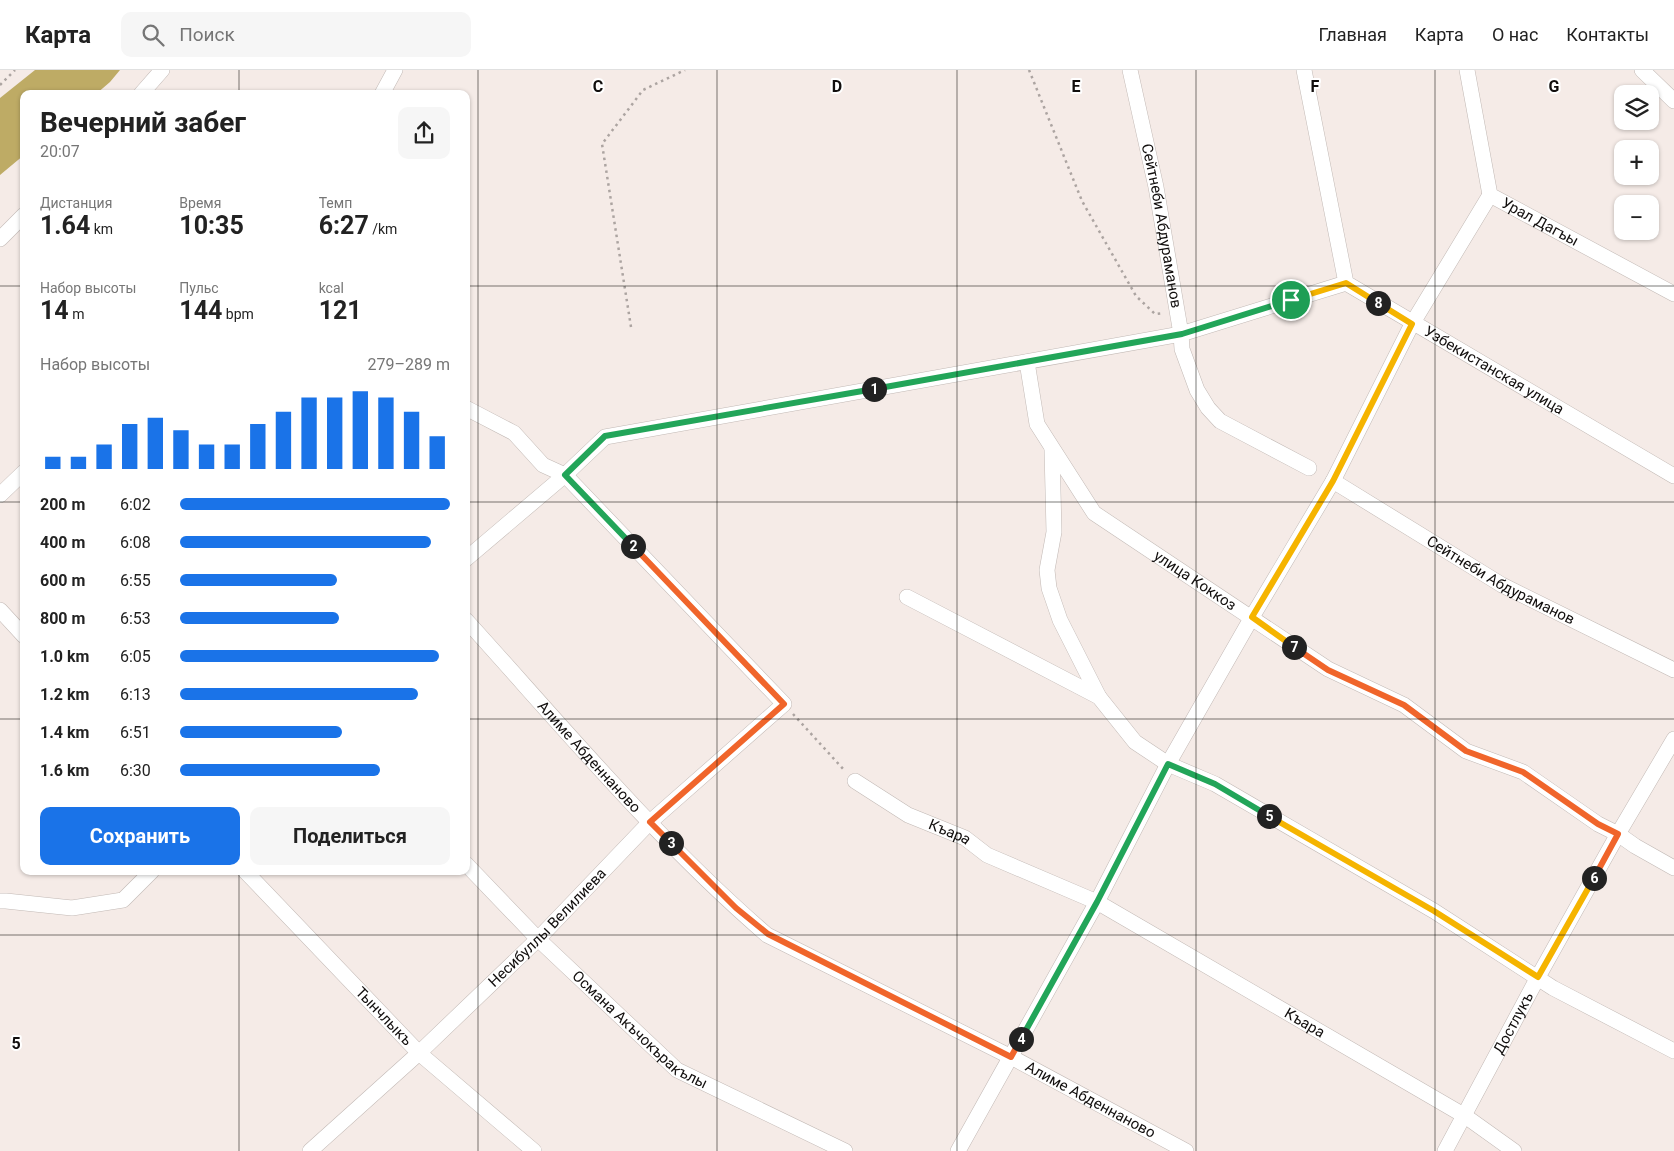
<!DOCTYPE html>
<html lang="ru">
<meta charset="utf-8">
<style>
body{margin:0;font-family:Roboto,sans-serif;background:#f6f6f6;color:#222;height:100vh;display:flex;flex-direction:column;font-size:19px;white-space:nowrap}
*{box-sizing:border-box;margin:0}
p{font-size:16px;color:#767676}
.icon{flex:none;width:28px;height:28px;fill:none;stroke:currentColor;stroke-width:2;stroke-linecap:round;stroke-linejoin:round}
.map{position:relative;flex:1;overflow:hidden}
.sheet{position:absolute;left:20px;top:20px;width:450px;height:785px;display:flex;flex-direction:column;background:#fff;border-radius:10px;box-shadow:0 1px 4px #0004}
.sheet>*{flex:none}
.buttons{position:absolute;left:1614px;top:15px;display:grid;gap:10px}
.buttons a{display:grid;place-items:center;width:45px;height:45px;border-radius:10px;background:#fff;box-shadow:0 1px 4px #0004;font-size:25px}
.pin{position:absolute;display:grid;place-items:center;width:42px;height:42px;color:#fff;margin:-21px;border:2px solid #fff;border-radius:50%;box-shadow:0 1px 5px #0007}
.km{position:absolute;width:25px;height:25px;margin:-12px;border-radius:50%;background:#222;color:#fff;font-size:14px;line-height:25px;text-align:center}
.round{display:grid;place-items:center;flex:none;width:52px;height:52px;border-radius:10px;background:#f6f6f6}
.overview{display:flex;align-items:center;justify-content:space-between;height:85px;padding:0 20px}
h1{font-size:28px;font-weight:700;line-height:38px}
.figures{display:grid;grid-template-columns:repeat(3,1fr);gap:8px;height:85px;padding:5px 20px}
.figures div{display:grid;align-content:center}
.figures b{font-size:25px;font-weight:700}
.figures small{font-size:14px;font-weight:400}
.figures p{font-size:14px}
.chart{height:140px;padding:10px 20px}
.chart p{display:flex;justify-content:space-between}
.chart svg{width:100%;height:90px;margin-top:5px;stroke:#1a73e8;stroke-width:6}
.action{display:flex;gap:10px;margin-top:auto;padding:10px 20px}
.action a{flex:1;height:58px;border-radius:10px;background:#1a73e8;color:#fff;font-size:20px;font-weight:700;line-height:58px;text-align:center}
.action a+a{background:#f6f6f6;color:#222}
ul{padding:0 20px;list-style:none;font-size:16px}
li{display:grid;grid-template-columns:80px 60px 1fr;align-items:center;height:38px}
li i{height:12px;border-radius:6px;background:#1a73e8}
header{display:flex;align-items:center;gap:30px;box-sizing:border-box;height:70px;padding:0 25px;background:#fff;border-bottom:1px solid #e0e0e0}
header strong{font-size:24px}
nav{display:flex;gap:28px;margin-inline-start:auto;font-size:18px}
.search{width:350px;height:45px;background:#f6f6f6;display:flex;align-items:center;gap:12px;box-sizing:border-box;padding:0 18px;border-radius:10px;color:#767676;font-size:19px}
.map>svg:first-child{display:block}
</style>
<header>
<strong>Карта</strong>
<div class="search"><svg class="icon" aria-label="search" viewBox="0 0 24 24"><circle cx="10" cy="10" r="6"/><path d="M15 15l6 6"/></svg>Поиск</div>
<nav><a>Главная</a><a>Карта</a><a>О нас</a><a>Контакты</a></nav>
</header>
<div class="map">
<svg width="1674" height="1081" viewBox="0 0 1674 1081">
<rect width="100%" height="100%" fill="#f5ebe7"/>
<path fill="#beab65" d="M 35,0 L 120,0 L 110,12 L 96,24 L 24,24 L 24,85 L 0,105 L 0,28 Z"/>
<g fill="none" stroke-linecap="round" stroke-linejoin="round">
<g stroke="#c2b9b5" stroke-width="16">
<g id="minor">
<path id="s1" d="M 1130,0 L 1156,117 L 1181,264 L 1182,279 L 1197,320 L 1208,338 L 1220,351 L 1309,398"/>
<path id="s2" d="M 1304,0 L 1346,213 L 1674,406"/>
<path id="s3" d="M 1467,0 L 1490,125 L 1674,224"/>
<path d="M 1642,0 L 1674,31"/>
<path d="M 141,24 L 162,0"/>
<path d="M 382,24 L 395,0"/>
<path d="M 0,169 L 24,145"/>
<path id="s4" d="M 1027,292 L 1037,354 L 1094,443 L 1328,599 L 1404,635 L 1466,681 L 1523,702 L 1598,754 L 1618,764 L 1635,776 L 1674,798"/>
<path d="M 1052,380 L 1054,462 L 1047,500 L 1049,518 L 1060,550 L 1099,627"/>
<path id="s5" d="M 1333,411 L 1502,515 L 1674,600"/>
<path d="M 0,425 L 24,402"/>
<path d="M 466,489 L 565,405 L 605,367 L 1181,264 L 1346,213"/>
<path d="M 907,527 L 1099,627 L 1135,672 L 1168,694 L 1215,714 L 1434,841 L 1553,918 L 1674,981"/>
<path d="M 0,540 L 24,566"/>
<path id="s6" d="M 466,550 C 563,657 657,770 767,865 L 1011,987 L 1186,1081"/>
<path id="s7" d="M 855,711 L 908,745 L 965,768 L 987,785 L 1097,832 L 1465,1046 L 1514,1081"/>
<path id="s8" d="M 466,794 L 538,869 L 677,1000 L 845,1081"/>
<path id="s9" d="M 245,801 L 419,983 L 534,1081"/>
<path d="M 0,831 L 6,831 L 72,838 L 123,830 L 152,801"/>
<path id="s10" d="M 310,1081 L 419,983 L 538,869 L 650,752 L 784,634 L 565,405 L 543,395 L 514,363 L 466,338"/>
<path d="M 958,1081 L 1097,832 L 1168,694 L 1252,547 L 1333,411 L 1412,254 L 1490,125"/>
<path id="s11" d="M 1445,1081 L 1538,907 L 1618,764 L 1674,669"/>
</g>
</g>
<g stroke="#aca4a1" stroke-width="2.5" stroke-dasharray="2.5 4" stroke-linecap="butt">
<path d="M 1029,0 L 1082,131 L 1136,226 L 1155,244 L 1164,243"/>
<path d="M 0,15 L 15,0"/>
<path d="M 631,257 L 602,74 L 643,20 L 685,0"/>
<path d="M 793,644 L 845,701"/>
</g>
<use href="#minor" stroke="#fff" stroke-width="15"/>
</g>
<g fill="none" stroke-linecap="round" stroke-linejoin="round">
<g stroke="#fff" stroke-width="10">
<path id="split-1" d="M 874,319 L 1182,264 L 1291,230"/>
</g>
<g stroke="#fff" stroke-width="10">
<path id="split-2" d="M 633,476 L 565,405 L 605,366 L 874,319"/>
</g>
<g stroke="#fff" stroke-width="10">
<path id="split-3" d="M 633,476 L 784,634 L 650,752 L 671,773"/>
</g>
<g stroke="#fff" stroke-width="10">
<path id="split-4" d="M 671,773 L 736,838 L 768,864 L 1011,987 L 1021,969"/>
</g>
<g stroke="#fff" stroke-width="10">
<path id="split-5" d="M 1021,969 L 1097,832 L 1168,694 L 1215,714 L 1269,746"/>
</g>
<g stroke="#fff" stroke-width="10">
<path id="split-6" d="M 1269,746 L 1434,841 L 1538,907 L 1594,808"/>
</g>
<g stroke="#fff" stroke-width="10">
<path id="split-7" d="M 1294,577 L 1328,600 L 1404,635 L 1466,681 L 1523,702 L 1598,754 L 1618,764 L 1594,808"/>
</g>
<g stroke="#fff" stroke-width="10">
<path id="split-8" d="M 1294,577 L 1252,547 L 1333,411 L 1412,254 L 1378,233"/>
</g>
<g stroke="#fff" stroke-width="10">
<path id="split-9" d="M 1291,230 L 1346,213 L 1378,233"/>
</g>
<use href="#split-1" stroke="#22a559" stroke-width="6"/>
<use href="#split-2" stroke="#22a559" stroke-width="6"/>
<use href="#split-3" stroke="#f0652b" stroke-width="6"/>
<use href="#split-4" stroke="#f0652b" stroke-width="6"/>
<use href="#split-5" stroke="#22a559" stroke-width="6"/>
<use href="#split-6" stroke="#f5b400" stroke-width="6"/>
<use href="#split-7" stroke="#f0652b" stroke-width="6"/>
<use href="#split-8" stroke="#f5b400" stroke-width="6"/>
<use href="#split-9" stroke="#f5b400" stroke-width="6"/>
</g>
<path fill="none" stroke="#110e0d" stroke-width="1" stroke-opacity="0.55" d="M 239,0 L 239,24M 478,0 L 478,1081M 717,0 L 717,1081M 957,0 L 957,1081M 1196,0 L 1196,1081M 1435,0 L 1435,1081M 0,216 L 24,216M 466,216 L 1674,216M 0,432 L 24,432M 466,432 L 1674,432M 0,649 L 24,649M 466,649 L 1674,649M 239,801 L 239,1081M 0,865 L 1674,865"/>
<g text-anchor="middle" stroke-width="4" stroke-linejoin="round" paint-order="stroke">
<g font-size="15" fill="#110e0d" stroke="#fff">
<text dy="5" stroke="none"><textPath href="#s3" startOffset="184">Урал Дагъы</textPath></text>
<text dy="5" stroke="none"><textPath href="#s1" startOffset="159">Сейтнеби Абдураманов</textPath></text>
<text dy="5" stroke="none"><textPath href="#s2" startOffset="389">Узбекистанская улица</textPath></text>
<text dy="5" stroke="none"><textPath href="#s4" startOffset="290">улица Коккоз</textPath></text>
<text dy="5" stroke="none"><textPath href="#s5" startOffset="195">Сейтнеби Абдураманов</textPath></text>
<text dy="5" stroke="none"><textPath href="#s6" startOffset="184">Алиме Абденнаново</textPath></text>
<text dy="5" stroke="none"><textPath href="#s7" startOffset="108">Къара</textPath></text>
<text dy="5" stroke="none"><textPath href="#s10" startOffset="326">Несибуллы Велилиева</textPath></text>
<text dy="5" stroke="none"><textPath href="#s9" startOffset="201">Тынчлыкъ</textPath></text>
<text dy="5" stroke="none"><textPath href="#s7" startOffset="512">Къара</textPath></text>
<text dy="5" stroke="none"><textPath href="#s11" startOffset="145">Достлукъ</textPath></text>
<text dy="5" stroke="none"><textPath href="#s8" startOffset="241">Османа Акъчокъракълы</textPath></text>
<text dy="5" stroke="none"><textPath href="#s6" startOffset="799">Алиме Абденнаново</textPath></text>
</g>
</g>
<g font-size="16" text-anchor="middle" font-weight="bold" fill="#110e0d" stroke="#fff" stroke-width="4" stroke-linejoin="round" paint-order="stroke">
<text x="598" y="22">C</text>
<text x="837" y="22">D</text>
<text x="1076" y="22">E</text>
<text x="1315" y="22">F</text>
<text x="1554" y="22">G</text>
<text x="16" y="979">5</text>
</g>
</svg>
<div class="buttons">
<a><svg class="icon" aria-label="layers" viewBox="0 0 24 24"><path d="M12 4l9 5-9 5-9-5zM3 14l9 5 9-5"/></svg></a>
<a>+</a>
<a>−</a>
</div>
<div class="pin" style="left:1291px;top:230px;background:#1e9e55"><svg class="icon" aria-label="arrive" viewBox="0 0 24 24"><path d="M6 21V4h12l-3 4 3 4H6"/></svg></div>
<b class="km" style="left:874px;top:319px">1</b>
<b class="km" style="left:633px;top:476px">2</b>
<b class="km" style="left:671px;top:773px">3</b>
<b class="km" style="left:1021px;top:969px">4</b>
<b class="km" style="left:1269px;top:746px">5</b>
<b class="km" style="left:1594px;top:808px">6</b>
<b class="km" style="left:1294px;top:577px">7</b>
<b class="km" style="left:1378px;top:233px">8</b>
<section class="sheet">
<div class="overview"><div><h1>Вечерний забег</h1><p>20:07</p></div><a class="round"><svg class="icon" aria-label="share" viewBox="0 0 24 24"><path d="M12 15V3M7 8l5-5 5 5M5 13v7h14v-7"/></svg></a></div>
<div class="figures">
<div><p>Дистанция</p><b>1.64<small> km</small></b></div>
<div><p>Время</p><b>10:35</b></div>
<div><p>Темп</p><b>6:27<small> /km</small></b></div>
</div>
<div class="figures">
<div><p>Набор высоты</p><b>14<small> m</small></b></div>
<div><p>Пульс</p><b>144<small> bpm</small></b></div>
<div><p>kcal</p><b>121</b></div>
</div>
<div class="chart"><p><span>Набор высоты</span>279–289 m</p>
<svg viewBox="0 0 160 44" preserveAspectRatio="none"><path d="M5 44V38M15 44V38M25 44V32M35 44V22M45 44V19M55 44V25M65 44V32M75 44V32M85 44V22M95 44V16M105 44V9M115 44V9M125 44V6M135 44V9M145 44V16M155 44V28"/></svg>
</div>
<ul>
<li><b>200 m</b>6:02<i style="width:100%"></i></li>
<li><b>400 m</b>6:08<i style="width:93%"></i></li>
<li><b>600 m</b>6:55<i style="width:58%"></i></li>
<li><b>800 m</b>6:53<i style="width:59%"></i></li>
<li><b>1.0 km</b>6:05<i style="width:96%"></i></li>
<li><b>1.2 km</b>6:13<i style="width:88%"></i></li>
<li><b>1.4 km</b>6:51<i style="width:60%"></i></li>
<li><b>1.6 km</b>6:30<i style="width:74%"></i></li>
</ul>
<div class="action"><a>Сохранить</a><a>Поделиться</a></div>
</section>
</div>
